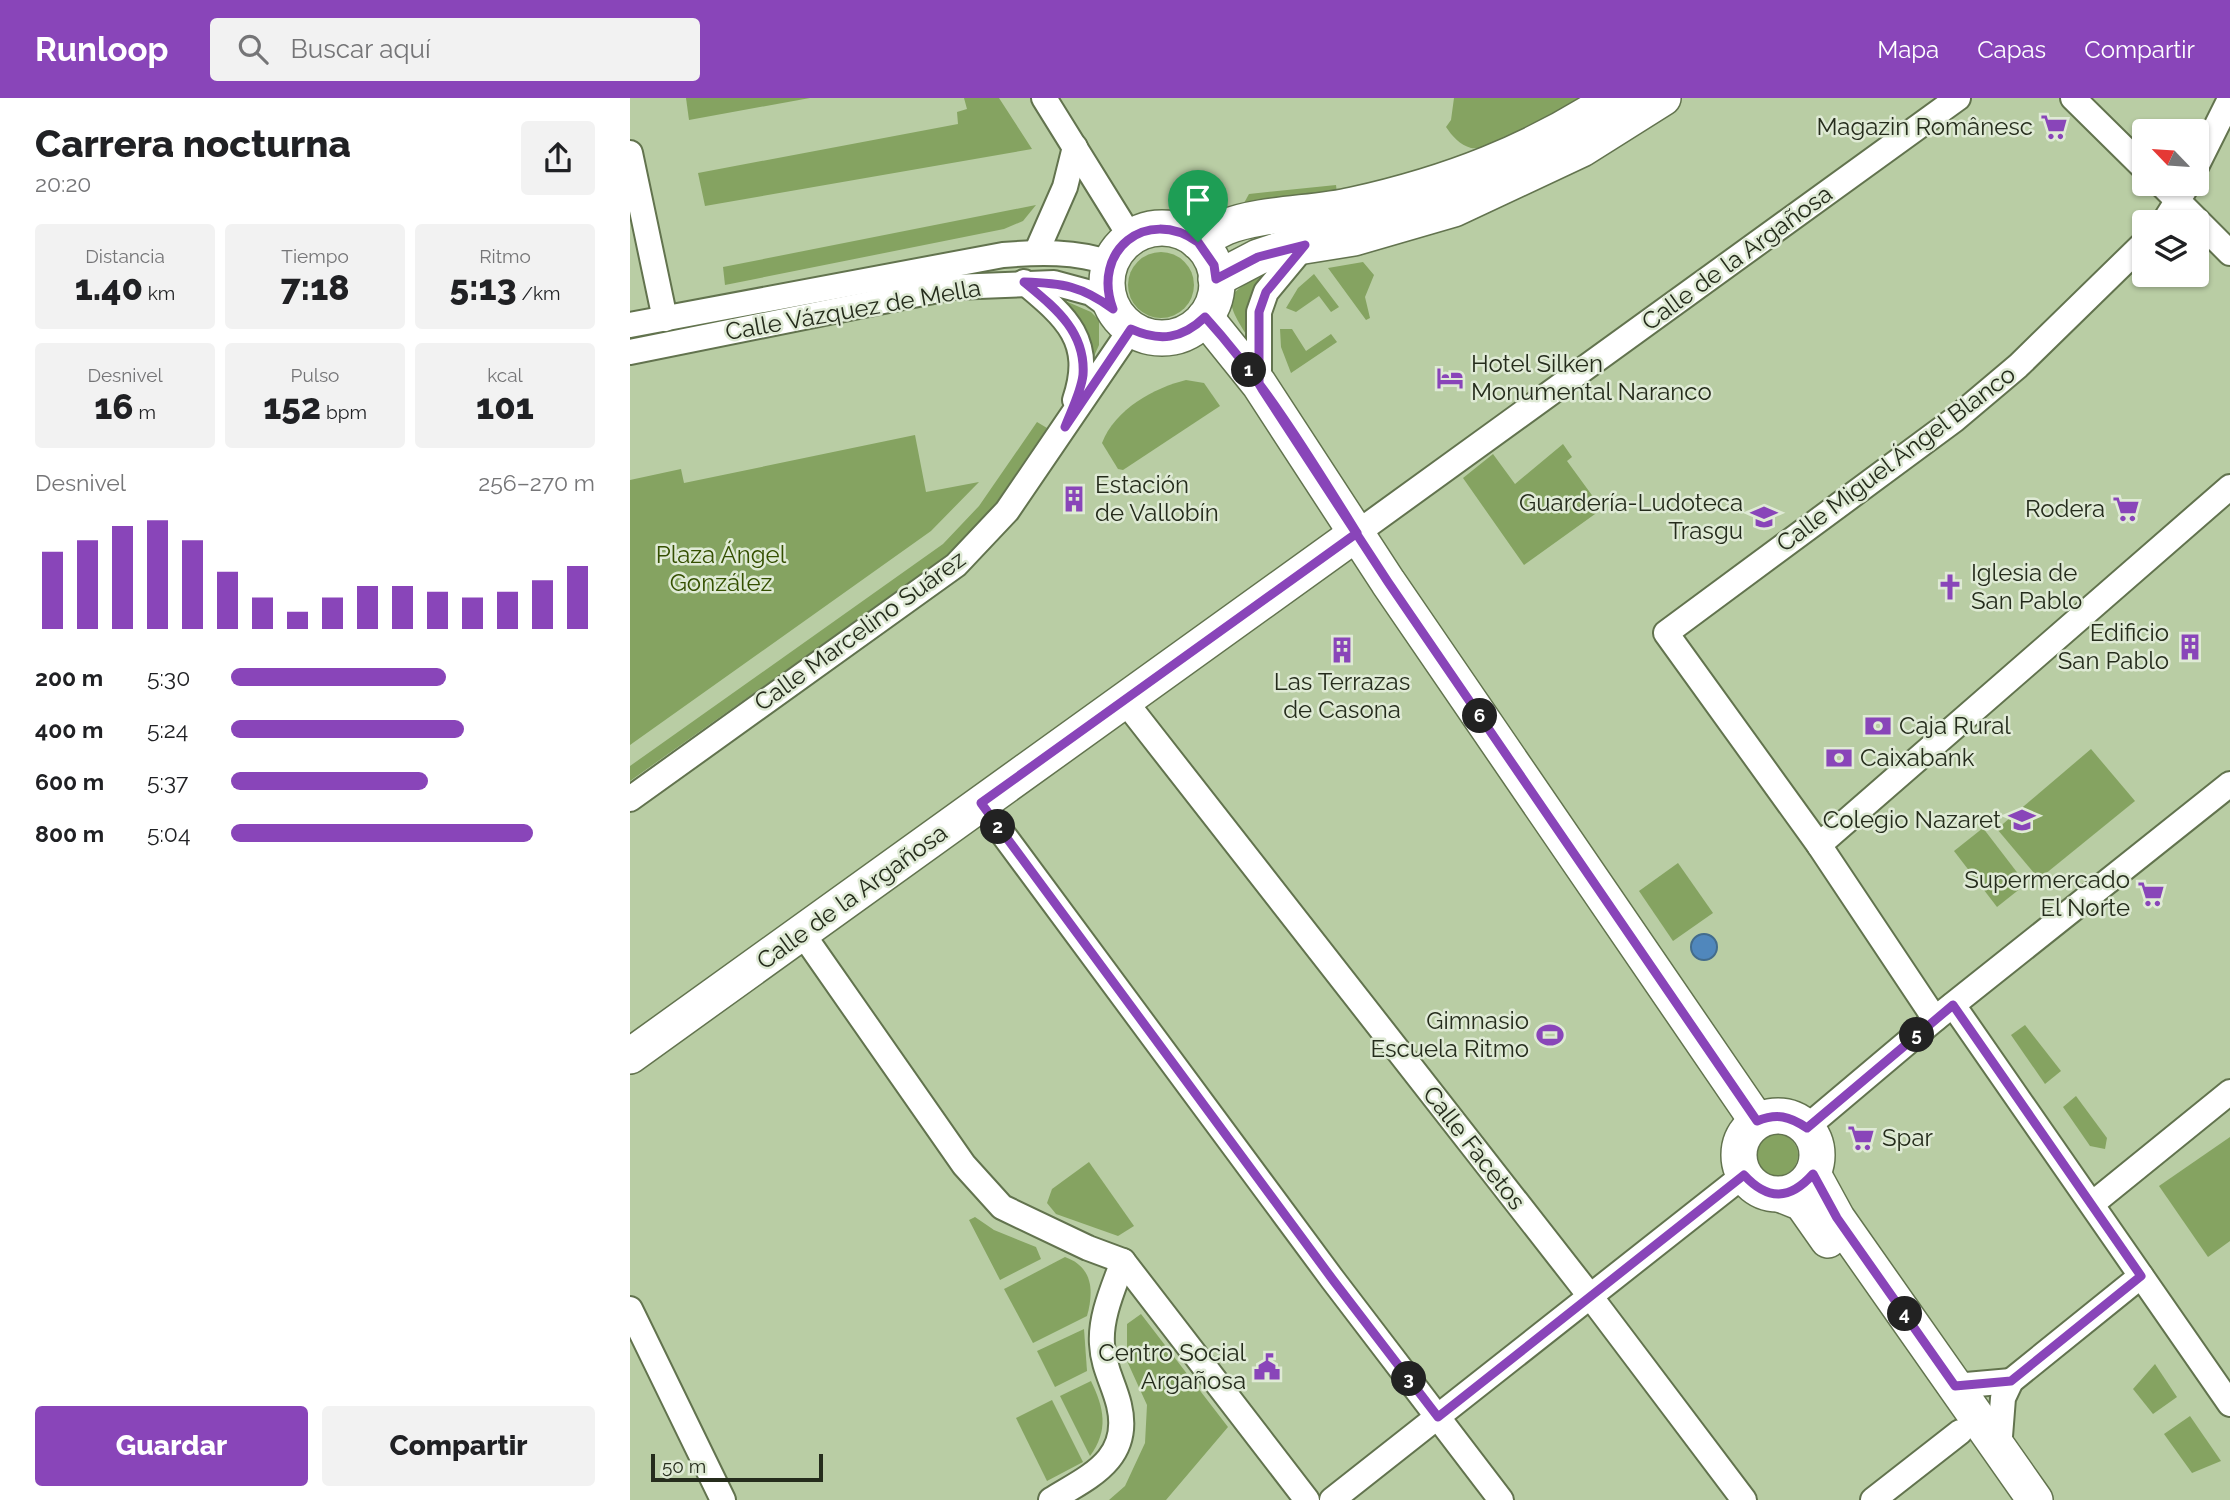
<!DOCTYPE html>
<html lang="es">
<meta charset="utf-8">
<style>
body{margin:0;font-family:Raleway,sans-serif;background:#f2f2f2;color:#202124;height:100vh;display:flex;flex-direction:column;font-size:26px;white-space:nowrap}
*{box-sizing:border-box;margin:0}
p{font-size:23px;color:#757577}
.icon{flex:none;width:38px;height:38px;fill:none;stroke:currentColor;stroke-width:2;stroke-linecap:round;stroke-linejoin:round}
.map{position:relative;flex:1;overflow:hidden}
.drawer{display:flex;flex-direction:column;background:#fff;width:630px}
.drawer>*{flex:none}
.needle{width:46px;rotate:295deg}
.controls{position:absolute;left:1502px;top:21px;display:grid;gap:14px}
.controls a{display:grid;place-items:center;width:77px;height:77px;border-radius:7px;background:#fff;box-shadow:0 2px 5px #0004;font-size:35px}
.scale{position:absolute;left:21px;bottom:18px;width:172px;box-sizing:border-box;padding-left:7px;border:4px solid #252c1c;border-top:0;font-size:19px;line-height:24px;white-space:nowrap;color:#252c1c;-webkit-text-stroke:5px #dfead5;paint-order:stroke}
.pin{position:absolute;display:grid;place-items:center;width:60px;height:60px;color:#fff;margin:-72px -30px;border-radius:50% 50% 50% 0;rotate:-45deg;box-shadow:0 0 7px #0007}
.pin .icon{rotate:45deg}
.km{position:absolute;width:35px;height:35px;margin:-18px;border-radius:50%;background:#222;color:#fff;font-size:19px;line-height:35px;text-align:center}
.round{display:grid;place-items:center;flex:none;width:74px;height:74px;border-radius:7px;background:#f2f2f2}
.overview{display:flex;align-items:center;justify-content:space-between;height:119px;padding:0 35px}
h1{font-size:38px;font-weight:800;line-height:52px}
.metrics{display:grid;grid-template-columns:repeat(3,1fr);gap:10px;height:119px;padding:7px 35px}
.metrics div{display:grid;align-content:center;border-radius:7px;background:#f2f2f2;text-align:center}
.metrics b{font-size:35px;font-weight:800}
.metrics small{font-size:19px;font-weight:400}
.metrics p{font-size:19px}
.chart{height:196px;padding:14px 35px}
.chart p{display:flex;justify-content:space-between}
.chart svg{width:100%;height:126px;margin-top:7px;stroke:#8945b9;stroke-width:6}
.cta{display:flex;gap:14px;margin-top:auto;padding:14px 35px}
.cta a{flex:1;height:80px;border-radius:7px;background:#8945b9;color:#fff;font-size:28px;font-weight:800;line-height:80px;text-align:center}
.cta a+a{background:#f2f2f2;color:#202124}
ul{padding:0 35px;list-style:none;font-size:23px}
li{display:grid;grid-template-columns:112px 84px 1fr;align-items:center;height:52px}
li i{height:18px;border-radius:9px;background:#8945b9}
header{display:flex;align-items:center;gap:42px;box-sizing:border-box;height:98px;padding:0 35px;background:#8945b9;color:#fff}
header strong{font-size:33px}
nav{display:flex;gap:38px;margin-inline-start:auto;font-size:24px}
.search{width:490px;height:63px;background:#f2f2f2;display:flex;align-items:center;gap:18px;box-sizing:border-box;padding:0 24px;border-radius:7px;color:#757577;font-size:26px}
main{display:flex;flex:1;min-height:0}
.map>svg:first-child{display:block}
</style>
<header>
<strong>Runloop</strong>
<div class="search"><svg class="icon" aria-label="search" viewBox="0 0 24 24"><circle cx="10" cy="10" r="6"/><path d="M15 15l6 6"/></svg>Buscar aquí</div>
<nav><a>Mapa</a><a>Capas</a><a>Compartir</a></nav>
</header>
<main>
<section class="drawer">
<div class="overview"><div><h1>Carrera nocturna</h1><p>20:20</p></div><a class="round"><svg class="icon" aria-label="share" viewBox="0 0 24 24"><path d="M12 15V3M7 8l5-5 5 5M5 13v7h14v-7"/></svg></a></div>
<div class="metrics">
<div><p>Distancia</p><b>1.40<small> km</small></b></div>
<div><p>Tiempo</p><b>7:18</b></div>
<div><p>Ritmo</p><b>5:13<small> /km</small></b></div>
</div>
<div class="metrics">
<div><p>Desnivel</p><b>16<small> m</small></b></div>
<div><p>Pulso</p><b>152<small> bpm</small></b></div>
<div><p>kcal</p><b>101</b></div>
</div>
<div class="chart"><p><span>Desnivel</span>256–270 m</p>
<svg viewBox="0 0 160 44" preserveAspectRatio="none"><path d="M5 44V17M15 44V13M25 44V8M35 44V6M45 44V13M55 44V24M65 44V33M75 44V38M85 44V33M95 44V29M105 44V29M115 44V31M125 44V33M135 44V31M145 44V27M155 44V22"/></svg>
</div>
<ul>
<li><b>200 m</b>5:30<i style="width:59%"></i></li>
<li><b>400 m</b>5:24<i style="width:64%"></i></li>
<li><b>600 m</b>5:37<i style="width:54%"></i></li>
<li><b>800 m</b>5:04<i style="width:83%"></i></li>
</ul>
<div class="cta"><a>Guardar</a><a>Compartir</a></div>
</section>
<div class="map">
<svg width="1600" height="1402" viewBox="0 0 1600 1402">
<rect width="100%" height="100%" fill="#b9cda4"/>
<g fill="#85a361">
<path d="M 56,0 L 180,0 L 59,22 Z"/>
<path d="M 334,0 L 369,0 L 402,51 L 75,108 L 68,75 L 328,26 L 327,14 L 337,11 Z"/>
<path d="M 824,0 L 956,0 C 935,12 862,54 841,50 C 830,47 822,38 816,29 L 821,22 Z"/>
<path d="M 706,87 L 707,96 L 614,105 L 619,96 Z"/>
<path d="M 406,107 L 393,123 L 374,131 L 95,187 L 93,169 Z"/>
<circle cx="531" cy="187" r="33"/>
<path d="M 733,164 L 744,177 L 735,199 L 740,220 L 736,222 L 698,170 Z"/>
<path d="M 637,173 L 620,211 L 616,236 C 590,195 600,196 637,173 Z"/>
<path d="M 684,176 L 709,209 L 701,214 L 689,198 L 666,214 L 656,210 L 668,190 Z"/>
<path d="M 433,202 L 461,214 L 469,222 L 469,247 L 461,265 Z"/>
<path d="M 650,231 L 662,231 L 676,253 L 701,236 L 707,244 L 661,275 L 651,249 Z"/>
<path d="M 556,282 L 574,285 L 590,308 L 493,372 L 488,371 L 472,345 C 485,311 524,290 556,282 Z"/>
<path d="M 407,324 L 417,330 L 357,418 L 318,457 L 0,683 L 0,668 L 313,446 L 349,408 Z"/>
<path d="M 285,337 L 296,394 L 349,384 L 301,433 L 0,647 L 0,382 L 51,371 L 54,385 Z"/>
<path d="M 933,346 L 942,359 L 937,363 L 972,411 L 894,467 L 833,380 L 863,356 L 885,386 Z"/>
<path d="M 1461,651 L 1505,703 L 1409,781 L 1367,731 Z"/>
<path d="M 1353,730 L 1396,786 L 1367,809 L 1324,753 Z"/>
<path d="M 1048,765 L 1083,815 L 1043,843 L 1009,793 Z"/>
<path d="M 1395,927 L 1431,973 L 1415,986 L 1381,937 Z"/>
<path d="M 1446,998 L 1477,1040 L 1475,1051 L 1460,1048 L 1433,1009 Z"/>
<circle cx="1147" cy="1057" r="21"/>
<path d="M 1600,1039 L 1600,1143 L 1578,1159 L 1529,1088 Z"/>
<path d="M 459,1064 L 504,1128 L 488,1138 L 426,1116 L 417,1105 L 422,1091 Z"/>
<path d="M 345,1119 L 364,1132 L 406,1149 L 411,1161 L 370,1182 L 339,1122 Z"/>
<path d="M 435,1159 C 463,1169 464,1193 457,1218 L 403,1245 L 374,1191 Z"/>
<path d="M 511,1216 L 598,1329 L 536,1402 L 479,1402 L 495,1388 L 515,1345 L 517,1307 L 497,1263 L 497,1226 Z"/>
<path d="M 454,1231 L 457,1273 L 425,1289 L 407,1253 Z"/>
<path d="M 1525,1266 L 1547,1299 L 1523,1316 L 1503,1291 Z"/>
<path d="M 461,1283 C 474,1310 479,1332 460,1358 L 430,1298 Z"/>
<path d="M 422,1302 L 453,1364 L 417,1383 L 386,1320 Z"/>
<path d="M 1560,1318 L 1591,1363 L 1562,1375 L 1534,1336 Z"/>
</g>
<circle fill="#5087bc" stroke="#436c8c" stroke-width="2" cx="1074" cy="849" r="13"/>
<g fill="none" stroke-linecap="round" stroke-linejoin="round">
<g stroke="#62734e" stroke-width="28">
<g id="minor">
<path d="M 414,0 L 501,140"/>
<path d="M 1443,0 L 1514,70"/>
<path d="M 0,55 L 35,221"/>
<path d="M 1566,69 L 1600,1"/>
<path d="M 1531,86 L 1600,155"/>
<path d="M 1534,124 L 1558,86"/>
<path d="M 406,155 L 435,89 L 445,49"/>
<path d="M 394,184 C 436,219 465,243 445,302"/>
<path d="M 0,227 L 373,157 C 409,154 446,153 480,165"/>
<path d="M 0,254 L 323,189 L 424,185 L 461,195 L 483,211"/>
<path d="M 629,286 L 629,214 L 636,194 L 675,147"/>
<path d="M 727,435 L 1328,0"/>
<path d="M 494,602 L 960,1198 L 1114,1402"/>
<path d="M 0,701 L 326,467 L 377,413 L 501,231"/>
<path d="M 350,705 L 703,1182 L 871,1402"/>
<path d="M 1189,747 L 1600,389"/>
<path d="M 172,835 L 334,1067 L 372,1109 L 458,1150 L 493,1163 L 677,1402"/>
<path d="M 1323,907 L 1600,1306"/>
<path d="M 1305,921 L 1189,747 L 1036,535 L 1324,322 L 1388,268 L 1514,145"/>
<path d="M 1177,1029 L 1305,921 L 1600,686"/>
<path d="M 1462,1106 L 1600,994"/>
<path d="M 0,1211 L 93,1402"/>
<path d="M 1325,1288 L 1381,1283"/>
<path d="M 1369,1351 L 1373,1300 L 1381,1283 L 1511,1178"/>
<path d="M 421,1402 C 458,1379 502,1362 489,1307 C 484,1286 473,1269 472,1246 C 470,1218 484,1189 493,1163"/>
<path d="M 702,1402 L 1114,1077"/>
<path d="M 1243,1402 L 1330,1334"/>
</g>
</g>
<g stroke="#62734e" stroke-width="38">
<g id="secondary">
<circle cx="532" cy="185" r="55"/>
<path d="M 568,144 C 577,139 587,133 596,129 C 630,115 686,116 723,107 C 818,86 902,54 983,0"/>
<path d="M 586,181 L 628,159 L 649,152 L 724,140 L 824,111 L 952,51 L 1033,0"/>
<path d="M 575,219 L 629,286 L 758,484 L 1127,1023"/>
<path d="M 0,958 L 727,435"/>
<circle cx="1148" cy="1057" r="39"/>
<path d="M 1183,1076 L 1207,1120 L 1405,1402"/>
<path d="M 1152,1097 L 1172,1105 L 1198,1142"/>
</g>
</g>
<use href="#minor" stroke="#fff" stroke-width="24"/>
<use href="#secondary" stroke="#fff" stroke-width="35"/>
</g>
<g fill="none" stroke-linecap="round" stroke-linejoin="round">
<g stroke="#fff" stroke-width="14">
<path id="route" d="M 568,144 C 516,108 461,153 483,211 C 452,188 432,185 394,184 C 424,209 456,233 453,277 C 451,294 441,313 435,329 L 501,231 C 530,244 552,241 575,219 C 634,284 681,361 727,435 L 351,705 L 703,1182 L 808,1319 L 1114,1077 C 1138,1103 1160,1102 1183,1076 L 1207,1120 L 1325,1288 L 1381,1283 L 1511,1178 L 1323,907 L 1177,1030 C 1159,1018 1147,1015 1127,1023 L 758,484 L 632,291 L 629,286 L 629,214 L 636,194 L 675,147 L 628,159 L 586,181 L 584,167 L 568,144"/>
</g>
<use href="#route" stroke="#8945b9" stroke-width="9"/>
</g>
<defs>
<g id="supermarket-bare" transform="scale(2.1)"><path d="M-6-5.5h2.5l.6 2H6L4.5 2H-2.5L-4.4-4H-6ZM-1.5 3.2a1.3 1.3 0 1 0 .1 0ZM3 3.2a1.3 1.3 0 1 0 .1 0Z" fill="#8945b9" stroke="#dfead5" stroke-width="2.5" paint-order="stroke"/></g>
<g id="hotel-bare" transform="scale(2.1)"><path d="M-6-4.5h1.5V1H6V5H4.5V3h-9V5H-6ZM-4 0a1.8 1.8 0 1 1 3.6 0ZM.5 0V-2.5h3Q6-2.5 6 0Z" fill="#8945b9" stroke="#dfead5" stroke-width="2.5" paint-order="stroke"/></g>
<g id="building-bare" transform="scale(2.1)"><path d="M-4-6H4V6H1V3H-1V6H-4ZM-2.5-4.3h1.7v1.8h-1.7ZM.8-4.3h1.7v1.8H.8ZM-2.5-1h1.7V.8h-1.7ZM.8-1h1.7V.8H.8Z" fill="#8945b9" stroke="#dfead5" stroke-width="2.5" paint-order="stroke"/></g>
<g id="school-bare" transform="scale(2.1)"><path d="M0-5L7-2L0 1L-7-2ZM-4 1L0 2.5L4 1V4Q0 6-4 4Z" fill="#8945b9" stroke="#dfead5" stroke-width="2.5" paint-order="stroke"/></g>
<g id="church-bare" transform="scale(2.1)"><path d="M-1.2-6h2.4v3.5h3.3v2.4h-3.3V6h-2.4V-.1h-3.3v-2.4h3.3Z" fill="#8945b9" stroke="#dfead5" stroke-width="2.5" paint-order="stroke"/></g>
<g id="bank-bare" transform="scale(2.1)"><path d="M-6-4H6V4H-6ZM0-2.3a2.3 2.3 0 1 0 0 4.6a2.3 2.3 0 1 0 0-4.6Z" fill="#8945b9" stroke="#dfead5" stroke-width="2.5" paint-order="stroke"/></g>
<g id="stadium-bare" transform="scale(2.1)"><path d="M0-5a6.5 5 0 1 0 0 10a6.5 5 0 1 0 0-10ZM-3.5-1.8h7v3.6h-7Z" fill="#8945b9" stroke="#dfead5" stroke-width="2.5" paint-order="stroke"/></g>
<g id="civic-bare" transform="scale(2.1)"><path d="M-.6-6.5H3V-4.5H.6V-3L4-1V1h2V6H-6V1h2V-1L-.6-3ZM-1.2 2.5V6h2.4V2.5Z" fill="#8945b9" stroke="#dfead5" stroke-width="2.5" paint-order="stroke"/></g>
</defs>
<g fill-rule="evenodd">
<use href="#supermarket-bare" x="1424" y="29"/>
<use href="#hotel-bare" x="820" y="280"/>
<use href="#building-bare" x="444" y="401"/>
<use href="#supermarket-bare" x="1496" y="411"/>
<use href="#school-bare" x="1134" y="419"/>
<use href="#church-bare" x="1320" y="489"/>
<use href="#building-bare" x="1560" y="549"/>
<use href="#building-bare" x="712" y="552"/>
<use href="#bank-bare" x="1248" y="628"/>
<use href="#bank-bare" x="1209" y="660"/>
<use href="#school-bare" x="1392" y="722"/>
<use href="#supermarket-bare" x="1521" y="796"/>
<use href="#stadium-bare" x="920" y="937"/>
<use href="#supermarket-bare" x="1231" y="1040"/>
<use href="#civic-bare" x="637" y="1269"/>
</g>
<g text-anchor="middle" stroke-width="5" stroke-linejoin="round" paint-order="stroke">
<g font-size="24" fill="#252c1c" stroke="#dfead5" text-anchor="end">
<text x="1403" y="37">Magazin Românesc</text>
<text x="841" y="274" text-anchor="start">Hotel Silken<tspan x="841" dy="28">Monumental Naranco</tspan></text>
<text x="465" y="395" text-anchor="start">Estación<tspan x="465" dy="28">de Vallobín</tspan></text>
<text x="1113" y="413">Guardería-Ludoteca<tspan x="1113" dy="28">Trasgu</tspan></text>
<text x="1475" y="419">Rodera</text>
<text x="1341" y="483" text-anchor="start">Iglesia de<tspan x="1341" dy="28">San Pablo</tspan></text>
<text x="1539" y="543">Edificio<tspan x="1539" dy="28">San Pablo</tspan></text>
<text x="712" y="592" text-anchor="middle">Las Terrazas<tspan x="712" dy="28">de Casona</tspan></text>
<text x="1269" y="636" text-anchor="start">Caja Rural</text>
<text x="1230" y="668" text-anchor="start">Caixabank</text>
<text x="1371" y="730">Colegio Nazaret</text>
<text x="1500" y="790">Supermercado<tspan x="1500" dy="28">El Norte</tspan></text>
<text x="899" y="931">Gimnasio<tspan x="899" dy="28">Escuela Ritmo</tspan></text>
<text x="1252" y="1048" text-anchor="start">Spar</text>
<text x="616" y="1263">Centro Social<tspan x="616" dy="28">Argañosa</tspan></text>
</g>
<g font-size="24" fill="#252c1c" stroke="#dfead5">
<text transform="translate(1107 160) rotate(-36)" y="8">Calle de la Argañosa</text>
<text transform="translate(223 212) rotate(-10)" y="8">Calle Vázquez de Mella</text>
<text transform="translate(1266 361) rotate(-37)" y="8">Calle Miguel Ángel Blanco</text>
<text transform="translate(230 533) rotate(-36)" y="8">Calle Marcelino Suárez</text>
<text transform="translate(222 799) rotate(-36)" y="8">Calle de la Argañosa</text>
<text transform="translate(844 1050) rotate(52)" y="8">Calle Facetos</text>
</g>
<g font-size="24" fill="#344f00" stroke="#dfead5">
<text x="91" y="465">Plaza Ángel<tspan x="91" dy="28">González</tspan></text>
</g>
</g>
</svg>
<div class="controls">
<a><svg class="needle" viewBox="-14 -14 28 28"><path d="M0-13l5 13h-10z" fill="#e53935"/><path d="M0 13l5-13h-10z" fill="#757577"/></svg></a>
<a><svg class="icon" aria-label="layers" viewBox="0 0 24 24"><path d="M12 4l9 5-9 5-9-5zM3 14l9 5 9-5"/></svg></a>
</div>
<div class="scale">50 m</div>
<div class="pin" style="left:568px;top:144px;background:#1e9e55"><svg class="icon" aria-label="arrive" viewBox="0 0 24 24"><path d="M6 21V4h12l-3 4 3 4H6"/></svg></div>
<b class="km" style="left:619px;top:272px">1</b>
<b class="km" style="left:368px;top:729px">2</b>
<b class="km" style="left:779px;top:1281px">3</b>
<b class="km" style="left:1275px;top:1216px">4</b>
<b class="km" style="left:1287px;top:937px">5</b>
<b class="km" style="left:850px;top:618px">6</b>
</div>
</main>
